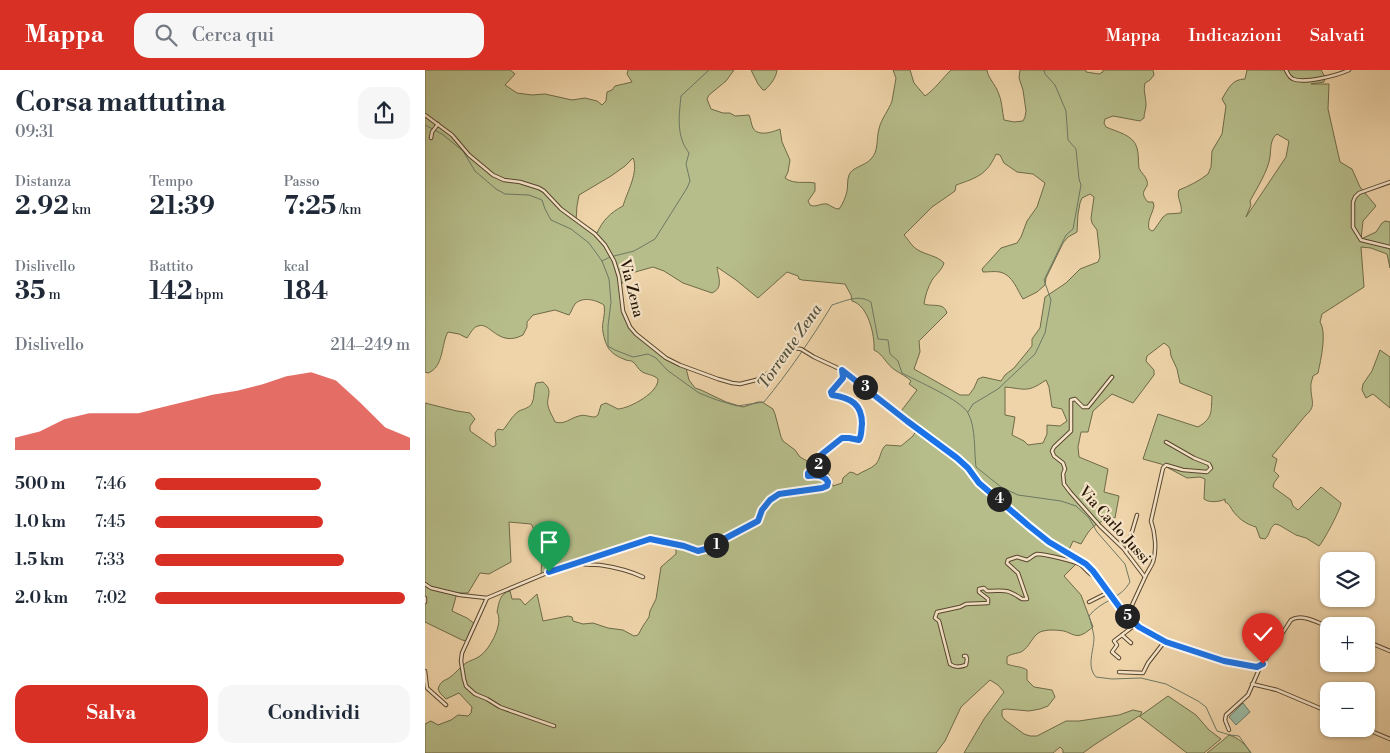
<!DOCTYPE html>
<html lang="it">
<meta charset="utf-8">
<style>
body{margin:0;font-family:"Libre Bodoni",serif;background:#f6f6f7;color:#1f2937;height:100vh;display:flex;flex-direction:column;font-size:19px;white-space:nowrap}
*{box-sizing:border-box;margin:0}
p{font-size:16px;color:#747a83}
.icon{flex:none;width:28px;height:28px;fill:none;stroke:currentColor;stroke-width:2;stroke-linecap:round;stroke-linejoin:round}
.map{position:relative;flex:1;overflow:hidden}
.sheet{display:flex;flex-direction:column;background:#fff;width:425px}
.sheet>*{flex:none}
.buttons{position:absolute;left:895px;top:482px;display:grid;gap:10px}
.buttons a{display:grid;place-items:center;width:55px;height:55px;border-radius:10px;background:#fff;box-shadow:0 1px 4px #0004;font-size:25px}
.pin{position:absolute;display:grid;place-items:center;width:42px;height:42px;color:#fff;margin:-51px -21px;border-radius:50% 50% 50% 0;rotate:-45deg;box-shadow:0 0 5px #0007}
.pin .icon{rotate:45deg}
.km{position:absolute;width:25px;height:25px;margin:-12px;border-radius:50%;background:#222;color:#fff;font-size:14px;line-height:25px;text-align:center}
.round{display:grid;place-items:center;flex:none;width:52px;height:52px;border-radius:15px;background:#f6f6f7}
.head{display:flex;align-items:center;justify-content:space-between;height:85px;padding:0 15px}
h1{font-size:28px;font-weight:800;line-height:38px}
.metrics{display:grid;grid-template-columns:repeat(3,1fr);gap:8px;height:85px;padding:5px 15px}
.metrics div{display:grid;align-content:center}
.metrics b{font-size:25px;font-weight:800}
.metrics small{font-size:14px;font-weight:400}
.metrics p{font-size:14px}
.chart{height:140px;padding:10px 15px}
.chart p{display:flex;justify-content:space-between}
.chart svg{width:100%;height:90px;margin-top:5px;fill:#d93025;opacity:.7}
.cta{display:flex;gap:10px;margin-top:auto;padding:10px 15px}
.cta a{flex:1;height:58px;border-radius:15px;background:#d93025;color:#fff;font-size:20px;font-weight:800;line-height:58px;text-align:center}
.cta a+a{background:#f6f6f7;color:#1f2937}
ul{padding:0 15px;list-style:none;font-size:16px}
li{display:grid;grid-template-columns:80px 60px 1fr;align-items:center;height:38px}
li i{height:12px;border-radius:6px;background:#d93025}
header{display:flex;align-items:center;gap:30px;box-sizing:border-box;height:70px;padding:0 25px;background:#d93025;color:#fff}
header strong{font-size:24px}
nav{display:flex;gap:28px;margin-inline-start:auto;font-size:18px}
.search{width:350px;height:45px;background:#f6f6f7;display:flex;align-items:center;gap:12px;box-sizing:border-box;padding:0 18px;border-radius:15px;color:#747a83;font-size:19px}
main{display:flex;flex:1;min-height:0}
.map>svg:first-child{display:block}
</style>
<header>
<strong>Mappa</strong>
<div class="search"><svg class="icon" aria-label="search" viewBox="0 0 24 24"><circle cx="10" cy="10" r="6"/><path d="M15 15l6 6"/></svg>Cerca qui</div>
<nav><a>Mappa</a><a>Indicazioni</a><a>Salvati</a></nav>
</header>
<main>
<section class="sheet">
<div class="head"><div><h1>Corsa mattutina</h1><p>09:31</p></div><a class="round"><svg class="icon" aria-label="share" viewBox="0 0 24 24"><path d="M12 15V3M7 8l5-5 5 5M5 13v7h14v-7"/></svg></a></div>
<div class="metrics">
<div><p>Distanza</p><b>2.92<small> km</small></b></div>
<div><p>Tempo</p><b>21:39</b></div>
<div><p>Passo</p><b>7:25<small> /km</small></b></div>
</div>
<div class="metrics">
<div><p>Dislivello</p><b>35<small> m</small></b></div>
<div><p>Battito</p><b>142<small> bpm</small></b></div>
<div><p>kcal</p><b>184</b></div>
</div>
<div class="chart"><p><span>Dislivello</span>214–249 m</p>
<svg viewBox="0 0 160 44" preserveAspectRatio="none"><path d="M0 44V38L10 35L20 29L30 26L40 26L50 26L60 23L70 20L80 17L90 15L100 12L110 8L120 6L130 10L140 21L150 33L160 38V44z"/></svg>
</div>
<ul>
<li><b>500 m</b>7:46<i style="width:65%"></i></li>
<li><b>1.0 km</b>7:45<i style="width:66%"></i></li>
<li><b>1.5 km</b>7:33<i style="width:74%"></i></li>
<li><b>2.0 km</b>7:02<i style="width:98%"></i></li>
</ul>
<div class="cta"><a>Salva</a><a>Condividi</a></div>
</section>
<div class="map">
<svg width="965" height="683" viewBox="0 0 965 683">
<rect width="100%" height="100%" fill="#efd4a9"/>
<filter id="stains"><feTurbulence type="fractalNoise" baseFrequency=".004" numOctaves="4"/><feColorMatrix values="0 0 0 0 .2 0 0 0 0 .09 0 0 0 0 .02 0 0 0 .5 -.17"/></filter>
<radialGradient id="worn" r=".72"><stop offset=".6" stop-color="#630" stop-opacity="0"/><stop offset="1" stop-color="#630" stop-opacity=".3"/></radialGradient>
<g fill="#b6bd8a" stroke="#6e6a48" fill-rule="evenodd">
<path d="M 0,0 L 85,0 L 90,4 L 80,15 L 92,23 L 107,25 L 120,24 L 147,30 L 160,28 L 172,31 L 177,35 L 181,31 L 182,22 L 187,20 L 190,16 L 207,12 L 202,4 L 203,0 L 309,0 L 301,11 L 284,25 L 282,29 L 286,39 L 298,43 L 305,43 L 310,46 L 324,45 C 326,49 326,54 328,58 C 333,67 348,62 355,59 L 357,72 L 365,90 L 363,102 L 360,108 C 370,115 379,111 390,113 L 390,121 L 383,131 L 385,135 C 391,138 395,133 402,134 C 407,136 409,139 414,139 C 418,134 421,126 422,121 C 423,116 422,110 424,105 C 427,97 440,96 446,89 C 454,81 451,69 454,59 C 456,49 464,40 467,31 L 471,8 L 468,0 L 485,0 L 489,13 L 500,26 C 508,21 518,8 526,0 L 562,0 C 563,8 570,14 573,22 C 577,30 577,40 579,50 L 589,52 L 598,51 L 600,47 L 601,41 L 598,20 L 594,8 L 595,0 L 661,0 L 661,2 L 674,4 L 678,2 L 678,0 L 728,0 L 729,5 L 725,10 L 720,13 C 718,21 721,27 721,35 C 721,39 719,43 719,48 L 715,51 L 688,46 L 680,49 L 679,53 L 681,57 C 692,62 709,65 712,78 C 714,85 713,91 714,98 C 716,103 721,106 722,111 C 725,119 712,120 723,132 L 728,132 L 729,136 C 727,145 722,150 724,159 L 727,161 L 729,160 L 738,147 L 742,144 L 756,143 C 758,134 751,128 754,120 C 764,116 774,111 783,104 L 786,97 L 787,81 L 797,64 L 801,36 L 797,29 C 803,19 807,9 820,9 L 822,0 L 896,0 L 900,7 L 899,12 L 886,14 L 904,14 L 903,39 L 915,92 L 927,99 L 935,117 L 951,136 L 938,151 L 936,169 L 951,162 L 957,153 L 960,151 L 965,152 L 965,198 L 962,184 L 946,178 L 936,177 L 939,217 L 897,244 L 895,252 C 902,262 896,289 893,303 L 888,306 C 887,310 885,315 886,319 C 886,331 892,336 880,346 L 847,386 L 852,389 L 849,401 L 854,406 L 849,413 L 848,417 L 866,430 L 868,436 L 873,440 L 896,417 L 916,433 C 916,439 898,472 894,476 L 881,468 L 871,465 L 854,455 L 850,454 C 844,458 845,465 840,469 L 835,468 L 831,457 C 821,454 814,449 808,441 C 805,437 805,434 800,432 L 800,429 C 795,432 784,433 779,429 L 780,409 L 775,407 L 762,408 L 736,394 L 718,389 L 733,344 L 773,357 C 788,348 786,342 787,326 L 755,313 L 752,299 L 746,286 L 745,279 L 743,276 L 739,273 L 722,286 L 721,291 L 729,300 L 729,305 L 708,333 L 687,324 L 668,341 L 663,362 L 656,362 L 653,377 L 654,387 L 683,399 L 679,422 L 694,426 L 690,448 L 683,447 C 680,451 677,451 672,454 C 664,459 661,466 656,474 L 648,471 L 643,482 L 655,490 L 639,506 L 656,525 L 668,557 C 665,559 661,563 658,564 C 651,568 646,563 639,561 C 631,560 623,559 615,562 C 607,566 605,577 596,582 C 591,584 587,583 582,587 L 582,594 C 589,597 596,596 602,600 L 602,610 L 609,617 L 627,620 L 630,627 L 623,636 L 615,639 L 604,641 L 581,639 L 577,640 L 577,646 L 580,650 L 599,664 L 605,666 L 612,666 L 641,651 L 654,651 L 694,645 L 708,640 L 717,642 L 715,646 L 743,626 L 771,645 L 784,660 L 796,669 L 779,683 L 762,683 L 714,646 L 669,675 L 658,683 L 638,683 L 638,680 L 635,677 L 628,683 L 539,683 L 559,649 L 579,622 L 573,615 L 565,610 L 536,637 L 520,671 L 511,683 L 0,683 L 0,654 L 6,651 L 13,655 L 26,650 L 33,645 L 43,646 L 46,643 L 47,637 L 34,623 L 21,629 L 15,623 L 13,619 C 14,616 15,614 17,612 C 19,610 21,610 24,608 C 30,604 35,597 41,593 C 46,590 51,589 55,586 C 65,579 79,553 72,542 C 74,532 75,523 85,521 L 87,529 L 95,529 L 100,535 L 112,524 L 118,551 L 143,546 L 147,547 L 148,551 L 158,554 L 168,553 L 183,558 L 198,560 L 209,566 L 213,565 L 218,556 L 224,547 L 225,541 L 231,529 L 236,497 L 251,484 L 251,480 C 246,475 239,471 231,470 C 221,470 210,475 201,478 C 172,486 144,496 116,506 L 117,482 L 106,475 C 108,468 111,460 106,454 L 84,452 L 86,492 L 64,504 L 55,503 L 43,523 L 32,523 L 27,541 L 42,548 L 50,554 L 46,567 L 42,571 L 37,570 L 0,552 L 0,333 L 32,341 L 45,343 L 50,349 L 45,356 L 45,361 L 68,377 L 71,375 L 70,363 L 73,359 L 78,360 C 84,353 86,347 94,341 C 98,339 105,338 107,333 C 110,328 108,320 111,313 L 118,312 C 129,321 121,326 123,336 C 124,341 128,347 130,352 C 140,355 145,348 154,346 C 159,344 164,347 170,347 L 173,345 L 176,335 L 181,333 L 193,339 C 206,338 234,322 233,309 C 228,304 221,305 216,301 C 213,299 211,294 208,292 C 206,290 203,291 201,290 C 185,284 181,278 178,262 C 176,253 181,246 179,235 C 171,230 158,226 150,234 C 147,238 147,241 144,245 L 130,240 L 108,245 L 102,252 L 102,257 L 98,265 C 73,278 65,251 53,256 C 48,257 45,264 42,268 L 34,264 L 23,262 C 16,274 19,297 3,303 L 0,302 ZM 852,64 L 864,71 L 861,87 L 821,147 L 826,135 L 825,131 C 832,118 843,101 845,87 C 846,79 845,69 852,64 ZM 571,84 L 575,85 L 579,93 L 592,102 L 608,104 L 620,113 L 612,137 L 602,151 L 596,167 L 592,173 L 576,178 L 557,199 L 558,202 C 564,202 569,201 575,202 C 588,205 592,220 598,229 L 612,222 L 620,215 L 621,208 L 638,173 L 643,167 L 652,162 L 653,144 L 655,133 L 657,128 L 665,124 L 669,127 L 666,148 L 667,153 L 672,160 L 675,187 L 673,192 L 655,199 L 641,213 L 620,227 L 615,258 L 607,269 L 607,276 L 589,298 L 580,305 L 576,311 L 558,307 L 553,309 L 549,318 L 544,325 L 535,325 L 489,299 L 495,282 L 494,271 L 522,243 C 519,232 507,237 499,234 C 500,226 503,217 507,210 C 511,204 517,200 519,193 C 513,186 501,185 493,180 C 487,177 483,169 479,165 L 507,137 L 530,121 L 531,115 C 551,108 562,105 571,84 ZM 208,88 C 214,102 202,122 198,136 C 185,143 178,150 172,163 L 157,153 L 151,151 L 152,136 L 154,125 L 186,106 L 200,96 ZM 228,197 L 239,201 L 258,213 L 287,223 C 299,218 293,206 292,197 L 311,210 L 333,228 L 362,202 L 373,206 L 374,209 L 377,210 L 420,214 L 426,225 L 427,231 C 443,235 450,265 449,280 C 458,284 461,294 470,300 C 476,304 481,306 486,311 L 484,314 L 492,320 L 474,344 L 492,359 L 488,366 L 476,376 L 461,375 C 455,380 456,388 451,394 C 446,399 438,401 432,405 L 429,403 L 425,402 L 418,408 L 417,413 L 408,416 L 406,408 L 403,403 L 375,387 L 370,380 L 358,371 L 356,367 L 350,344 L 348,339 L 337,332 L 333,332 L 318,337 L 301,332 L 276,320 L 270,318 L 264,310 L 261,298 L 245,290 L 204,257 L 198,238 L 196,215 L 203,204 ZM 621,310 L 624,317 L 627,337 L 637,339 L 642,351 L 635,356 L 622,355 L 622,364 L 618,373 L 603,375 L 599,371 L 587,365 L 590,347 L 580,345 L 580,317 C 601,319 602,323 621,310 Z"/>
<path d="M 326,0 L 352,0 C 351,8 346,14 340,20 L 338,20 L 333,14 Z"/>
<path d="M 955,280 L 965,287 L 965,338 L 948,324 L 941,328 L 937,320 L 938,314 L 947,301 Z"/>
<path d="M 804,665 C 814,668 820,674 826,683 L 782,683 L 797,671 Z"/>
</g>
<path fill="#9bb9a2" stroke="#6d7864" d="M 818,633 L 825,642 L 811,655 L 804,647 Z"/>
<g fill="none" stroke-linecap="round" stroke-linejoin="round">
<g stroke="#6d7864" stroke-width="1">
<path d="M 0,55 L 17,64 L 38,81 L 50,101 L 71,119 L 80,124 L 104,125 L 117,130 L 120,139 L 126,150 L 146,159 L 164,173 L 177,191 L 184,209 L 186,232 L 183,256 L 183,276 L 190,280 L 208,287 L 223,284 L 231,288 L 242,300 L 274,323 L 292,330 L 312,336 L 339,332 C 363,303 387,268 407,235 C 420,231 434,224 446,232 L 453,269 L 463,270 L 465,284 L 473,291 L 477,303 C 492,311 536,330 543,343 C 551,357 549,382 551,397 L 576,417 L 593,425 L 636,431 L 651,436 L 664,448 L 672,462 L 700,494 L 705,512 C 696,529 675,531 664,546 C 666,553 668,560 669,567 C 669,581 661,596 671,607 L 687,609 L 716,608 L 741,614 L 773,631 L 781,637 L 792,661 L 805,665 L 814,666 L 826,683"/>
<path d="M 189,186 L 209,181 L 230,169 L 262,118 L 265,111 L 261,94 L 264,83 C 251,66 254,46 256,26 L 284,0"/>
<path d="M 177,191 L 185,187"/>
<path d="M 543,342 L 548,334 L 573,319 L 610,284 L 620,263 L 626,230 L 619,210 L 641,165 L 648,159 L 656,115 L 654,109 L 651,79 L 643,70 L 641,41 L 630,15 L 620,4 L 619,0"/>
</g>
<g stroke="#59462f" stroke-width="4.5">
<g id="minor">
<path d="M 861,0 C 863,4 864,7 868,9 C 880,14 913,5 924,0"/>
<path d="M 0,45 L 27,65 L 44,85 L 68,105 L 79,110 L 95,112 L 114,118 L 119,121 L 136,139 L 170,164 L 180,175 L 189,191 L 194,207 L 198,241 L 205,257 L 211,264 L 241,288 L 255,295 L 293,309 L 307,313 L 315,314 L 331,310 L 339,306 L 351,298 L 369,278 L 376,279 L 389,287 L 417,300 L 482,351 L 532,388 L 543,398 L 554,413 L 604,456 L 624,472 L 661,494 L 668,501 L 698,542 L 714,557 L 726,564 L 757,578 L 799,591 L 826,596 L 832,597 L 838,593 L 866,550 C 877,543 893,553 904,557"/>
<path d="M 6,68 L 7,62 L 13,54"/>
<path d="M 965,112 L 934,123 L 930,127 L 928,132 L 928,157 L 936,170 L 965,177"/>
<path d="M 687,307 L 663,337 L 658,337 L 650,329 L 646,330 L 646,361 L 629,377 L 627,381 L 629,386 L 638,393 L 640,399 L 638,404 L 639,414 L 645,422 L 675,456 L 698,478 L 720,507 L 702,546"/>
<path d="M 701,482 L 712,445"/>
<path d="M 155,493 C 162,496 168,494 175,495 C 189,497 205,501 218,507"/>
<path d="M 720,507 C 722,502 726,497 728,492 C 732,480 730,462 726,451 L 738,398 L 741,395 L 758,400 L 782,402 L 786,398 L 784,394 L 769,388 L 741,372"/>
<path d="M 0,514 L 6,518 L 35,525 L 62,528 L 136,497 L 155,493 L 171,486 L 225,469 L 259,476 L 273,481 L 289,477 L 299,469 L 333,451 L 337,440 L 345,430 L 354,424 L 397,418 L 402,416 L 403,412 L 402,408 L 383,406 L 383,403 L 386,400 L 392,399 L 397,384 L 417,368 L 424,368 L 434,370 C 437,365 436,360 437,354 C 437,334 426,328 407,325 L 406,322 L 418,308 L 417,300"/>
<path d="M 0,528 L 0,532"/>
<path d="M 62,528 L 37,583 L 36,591 L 39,609 L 41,616 L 50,624 L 62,629 L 75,637 L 129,656"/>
<path d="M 664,532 L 682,523"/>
<path d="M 697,565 L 706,573"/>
<path d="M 941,571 L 965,581"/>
<path d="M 539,586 L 541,586 L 542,589 L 541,595 C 535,597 530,598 525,594 L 514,551 L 510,548 L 512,542 L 535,537 L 541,534 L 563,533 L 563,529 L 554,522 L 554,519 L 559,518 L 562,521 C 581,521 580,518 597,529 L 602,529 L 593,503 L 582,493 L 583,490 L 592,487 L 602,490 C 606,488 608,485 612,484 C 619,484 650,491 656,495 C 661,499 664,505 671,507"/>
<path d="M 694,588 L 687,582 L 692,575 L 689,571 L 710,555"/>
<path d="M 0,601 L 2,618 L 21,635"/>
<path d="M 694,602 L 718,603 L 723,593 L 740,571"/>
<path d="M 827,614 L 852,620 L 904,642"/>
<path d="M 941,659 L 965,669"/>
<path d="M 804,660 L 800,650 L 801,645 L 823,625 L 836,595"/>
</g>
</g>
<use href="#minor" stroke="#f5e3c7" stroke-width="2.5"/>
</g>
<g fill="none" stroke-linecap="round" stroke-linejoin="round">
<g stroke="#fff" stroke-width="10">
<path id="route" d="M 124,502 L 225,469 L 259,476 L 273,481 L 288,477 L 299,469 L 333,451 L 337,440 L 345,430 L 354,424 L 397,418 L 402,416 L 403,412 C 400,405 390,405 383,406 L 383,403 L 386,400 L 392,398 L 397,384 L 417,368 L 424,368 L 434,370 C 437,365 436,360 437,354 C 437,334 426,328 407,325 L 406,322 L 418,308 L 417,300 L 482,351 L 532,388 L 543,398 L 554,413 L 604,456 L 624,472 L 661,494 L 668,501 L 698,542 L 714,557 L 741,572 L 799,591 L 826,596 L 832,597 L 838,594"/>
</g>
<use href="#route" stroke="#1a73e8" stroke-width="6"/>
</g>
<g text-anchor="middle" stroke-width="4.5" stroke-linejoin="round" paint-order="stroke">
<g font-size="15" fill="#271706" stroke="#f5e3c7">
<text transform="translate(207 218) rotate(76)" y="5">Via Zena</text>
<text transform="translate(690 455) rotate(48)" y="5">Via Carlo Jussi</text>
</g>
<g font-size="16" font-style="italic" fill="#50503d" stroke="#f5e3c7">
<text transform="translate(364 276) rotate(-55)" y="6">Torrente Zena</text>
</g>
</g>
<rect width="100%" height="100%" filter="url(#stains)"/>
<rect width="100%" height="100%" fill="url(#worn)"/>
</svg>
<div class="buttons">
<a><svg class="icon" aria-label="layers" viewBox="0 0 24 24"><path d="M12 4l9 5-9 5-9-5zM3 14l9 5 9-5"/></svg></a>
<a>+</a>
<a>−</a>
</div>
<div class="pin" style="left:124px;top:502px;background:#1e9e55"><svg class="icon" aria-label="arrive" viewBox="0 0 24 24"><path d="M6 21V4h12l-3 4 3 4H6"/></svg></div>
<div class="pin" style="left:838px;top:594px;background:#d93025"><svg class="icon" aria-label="check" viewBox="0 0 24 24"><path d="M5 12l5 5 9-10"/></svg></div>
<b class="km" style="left:291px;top:475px">1</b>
<b class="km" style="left:393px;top:395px">2</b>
<b class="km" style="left:440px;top:317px">3</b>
<b class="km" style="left:574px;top:429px">4</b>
<b class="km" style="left:702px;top:546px">5</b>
</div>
</main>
